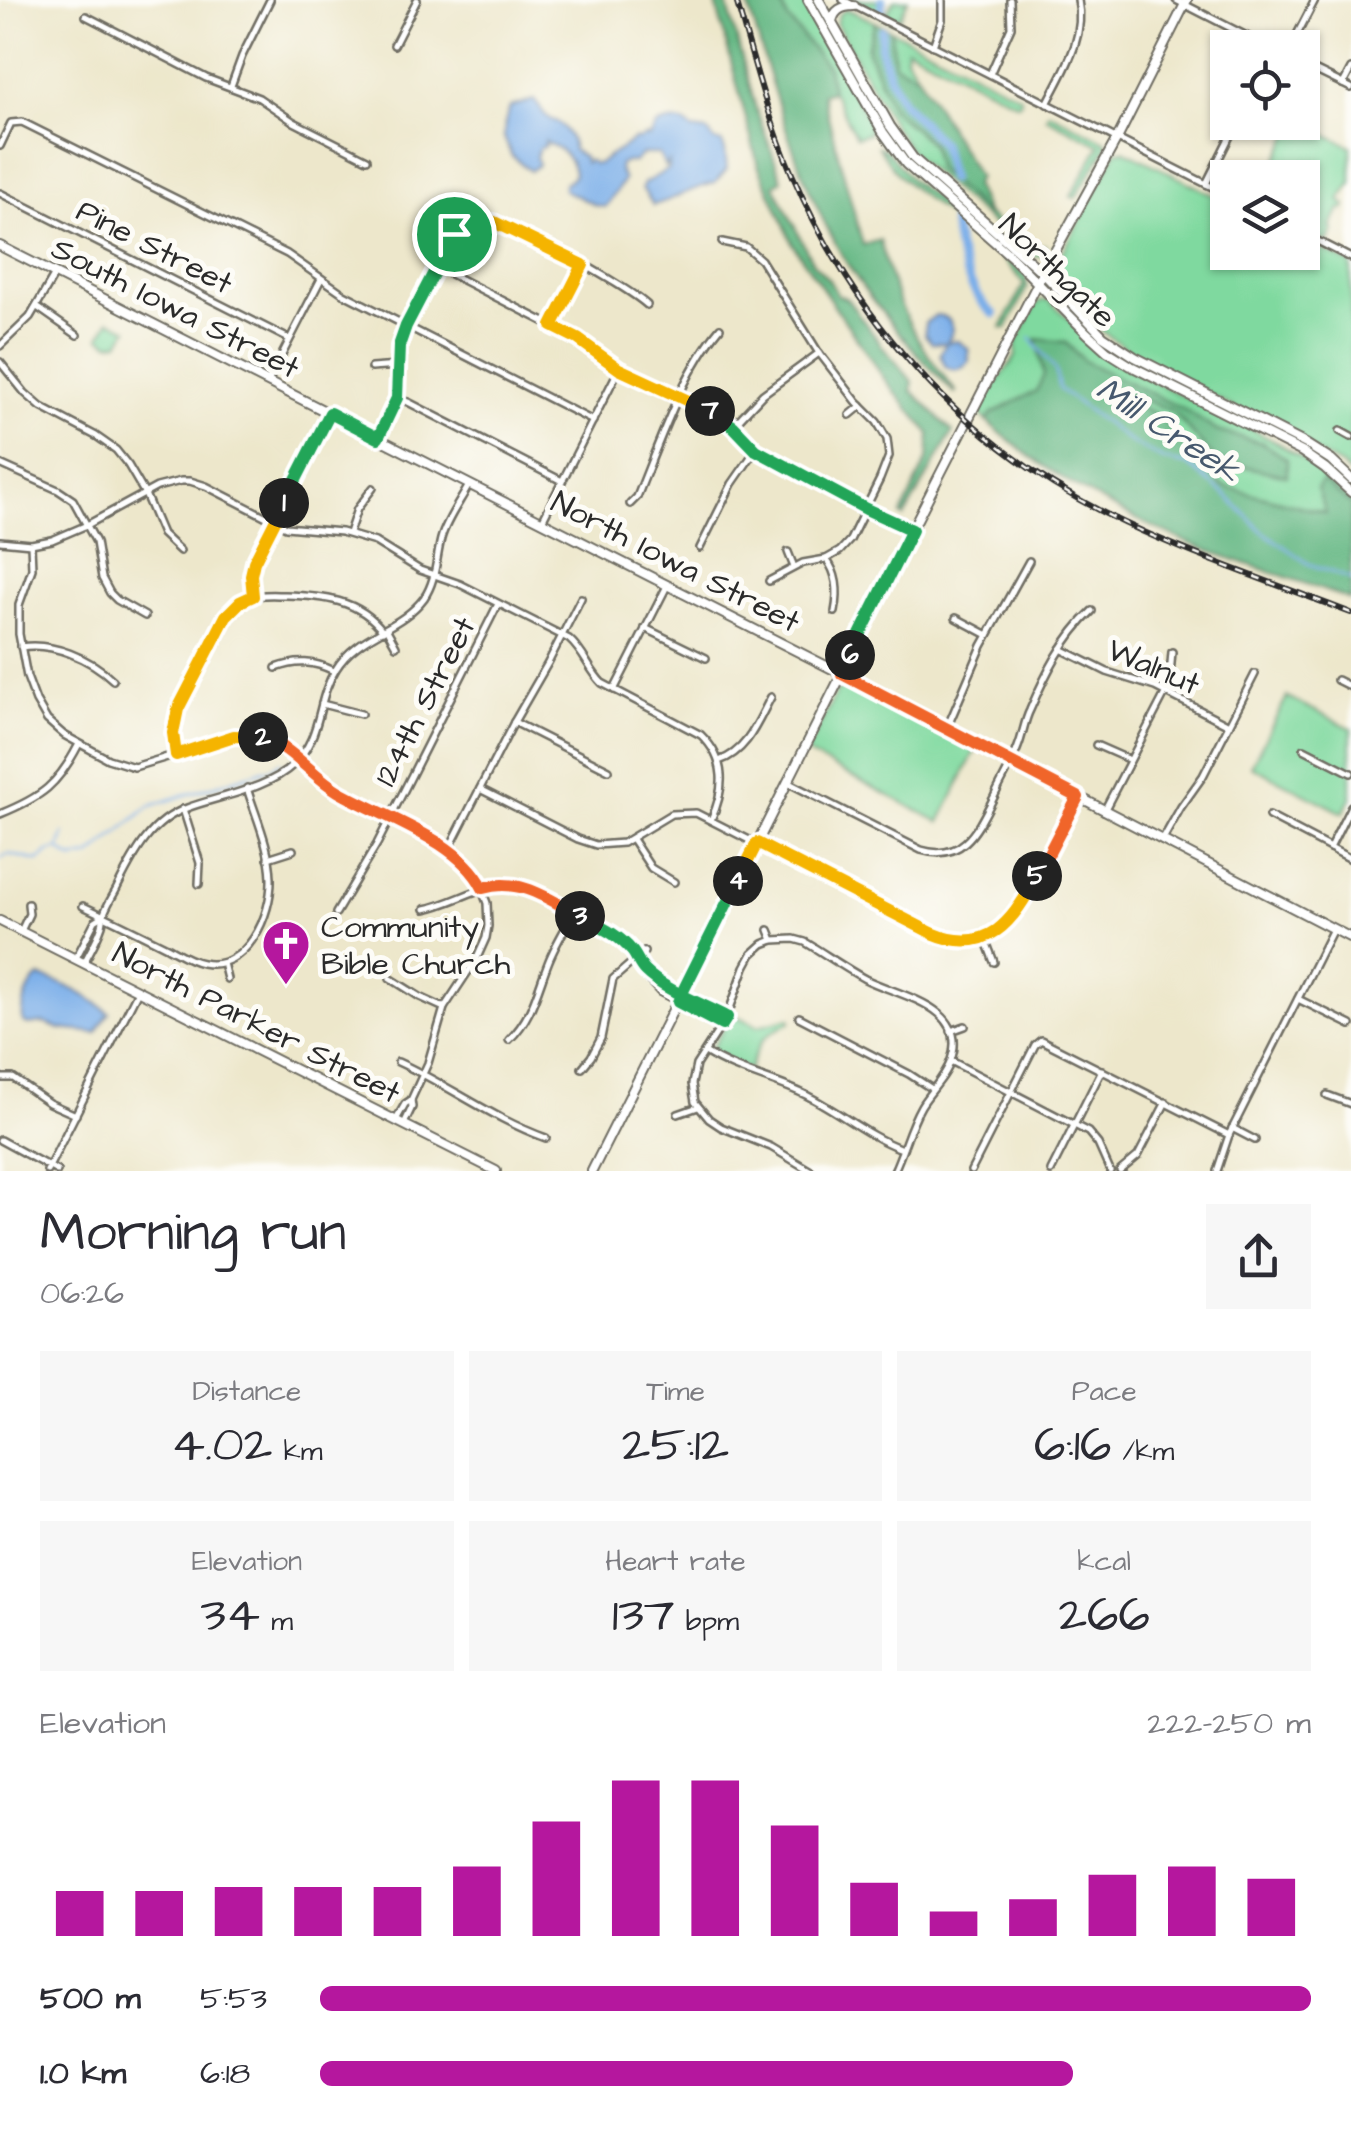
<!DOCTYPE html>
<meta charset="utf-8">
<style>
body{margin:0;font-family:"Architects Daughter",sans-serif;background:#f7f7f7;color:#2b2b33;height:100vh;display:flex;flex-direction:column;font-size:38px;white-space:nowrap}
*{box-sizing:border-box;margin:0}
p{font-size:32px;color:#7c7c81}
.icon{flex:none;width:55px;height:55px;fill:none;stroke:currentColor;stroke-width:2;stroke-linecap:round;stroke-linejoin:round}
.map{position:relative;height:1171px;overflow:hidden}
.side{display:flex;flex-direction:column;background:#fff;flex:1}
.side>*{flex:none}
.buttons{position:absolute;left:1210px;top:30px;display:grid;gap:20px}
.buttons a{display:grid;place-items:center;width:110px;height:110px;border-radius:0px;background:#fff;box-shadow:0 2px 8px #0004;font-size:50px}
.pin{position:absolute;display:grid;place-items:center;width:85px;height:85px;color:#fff;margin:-42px;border:5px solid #fff;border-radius:50%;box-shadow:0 2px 10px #0007}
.km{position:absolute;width:50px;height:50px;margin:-25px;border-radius:50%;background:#222;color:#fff;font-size:28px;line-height:50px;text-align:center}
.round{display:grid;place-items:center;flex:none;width:105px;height:105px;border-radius:0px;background:#f7f7f7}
.overview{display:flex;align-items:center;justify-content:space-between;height:170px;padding:0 40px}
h1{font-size:55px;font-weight:600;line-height:75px}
.figures{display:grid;grid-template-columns:repeat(3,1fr);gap:15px;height:170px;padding:10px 40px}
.figures div{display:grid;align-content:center;border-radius:0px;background:#f7f7f7;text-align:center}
.figures b{font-size:50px;font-weight:600}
.figures small{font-size:28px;font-weight:400}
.figures p{font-size:28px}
.chart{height:280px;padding:20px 40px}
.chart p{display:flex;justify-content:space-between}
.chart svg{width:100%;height:180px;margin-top:10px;stroke:#b5179e;stroke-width:6}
ul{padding:0 40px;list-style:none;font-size:32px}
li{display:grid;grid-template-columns:160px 120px 1fr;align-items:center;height:75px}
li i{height:25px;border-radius:12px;background:#b5179e}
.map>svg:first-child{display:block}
</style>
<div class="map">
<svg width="1351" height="1171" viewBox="0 0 1351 1171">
<rect width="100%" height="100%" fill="#fdfcf7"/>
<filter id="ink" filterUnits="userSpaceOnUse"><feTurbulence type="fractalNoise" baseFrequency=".01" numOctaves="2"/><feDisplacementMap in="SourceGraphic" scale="20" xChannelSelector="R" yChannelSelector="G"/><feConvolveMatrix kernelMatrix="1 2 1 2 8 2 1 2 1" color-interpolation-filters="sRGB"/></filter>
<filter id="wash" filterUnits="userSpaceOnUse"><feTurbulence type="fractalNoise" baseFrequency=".0048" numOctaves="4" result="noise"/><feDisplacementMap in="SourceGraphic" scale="40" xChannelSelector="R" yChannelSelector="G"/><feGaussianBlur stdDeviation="2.25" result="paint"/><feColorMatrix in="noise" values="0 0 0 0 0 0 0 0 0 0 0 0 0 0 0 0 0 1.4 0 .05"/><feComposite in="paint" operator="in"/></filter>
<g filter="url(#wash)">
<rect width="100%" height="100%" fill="#ede7cb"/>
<g fill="#7fd99f" stroke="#558265" stroke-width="2.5">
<path d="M 779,0 L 803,0 L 870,123 L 869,133 L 856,137 L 832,91 L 828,68 L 788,19 Z"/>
<path d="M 852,0 L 882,0 L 878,8 L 887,13 L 894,0 L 908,0 L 900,18 L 897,16 L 893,22 Z"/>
<path d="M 847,9 L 875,22 L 867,49 L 891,109 L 931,144 L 936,168 L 1019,243 L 1033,250 L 1041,249 L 1043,245 L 1047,248 L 1040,256 L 1028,255 L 915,157 L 894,127 L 836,23 L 839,14 Z"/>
<path d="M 891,30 L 1020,96 L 1021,101 L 1018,104 L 907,48 L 906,57 L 918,75 L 894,64 Z"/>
<path d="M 1049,112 L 1107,142 L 1106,148 L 1075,198 L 1071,196 L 1100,145 L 1046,117 Z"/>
<path d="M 1296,123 L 1302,123 L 1351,146 L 1351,184 L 1340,200 L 1346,206 L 1344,210 L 1340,209 L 1331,227 L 1334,230 L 1329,241 L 1325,242 L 1303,230 L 1302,178 L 1267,178 Z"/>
<path d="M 877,146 L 886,150 L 912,181 L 985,238 L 1026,276 L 1027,287 L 1007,328 L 1002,328 L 1024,284 C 989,236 942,217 901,177 C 892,168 885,156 877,146 Z"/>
<path d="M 1124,150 L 1227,202 L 1228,252 L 1302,252 L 1303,240 L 1351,264 L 1351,475 L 1343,467 L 1133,353 L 1103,332 L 1052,279 L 1052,272 L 1117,151 Z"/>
<path d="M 1048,300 C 1075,321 1093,349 1124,366 C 1200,408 1288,436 1351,497 L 1351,505 L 1324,482 L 1327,513 L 1221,486 L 1160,416 L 1107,390 L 1108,385 L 1172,411 L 1216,460 L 1263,443 L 1217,431 L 1183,409 L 1084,361 L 1065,342 L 1036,391 L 992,414 L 987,421 L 980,415 L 982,402 L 1016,356 L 1016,344 L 1035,306 L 1040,301 Z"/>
<path d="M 110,320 L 128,329 L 119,342 L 110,343 L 100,337 Z"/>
<path d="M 848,685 L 976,749 L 940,822 L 806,753 L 837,691 Z"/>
<path d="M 1287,697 L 1351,728 L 1351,798 L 1343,813 L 1251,766 Z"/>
<path d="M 732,1014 L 758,1026 L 790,1018 L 791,1022 C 761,1037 761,1038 749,1070 L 720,1059 L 710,1051 Z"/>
</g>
<g fill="#67b986" stroke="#497258" stroke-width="2.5">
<path d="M 715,0 L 726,0 L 756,109 L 782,180 L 774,185 L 813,263 L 829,280 L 837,294 L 847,299 L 883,347 L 913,382 L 911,390 L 953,432 L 904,517 L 901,515 L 928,458 L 930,434 L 885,380 L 793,245 L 758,165 Z"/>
<path d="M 747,0 L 779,0 L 788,19 L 828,68 L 832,91 L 822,94 L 863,245 L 880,240 C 893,301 916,344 956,391 L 955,393 C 918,357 870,302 843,257 C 797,179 772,87 747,0 Z"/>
<path d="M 875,22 L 891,30 L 894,64 L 918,75 L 978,177 L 974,184 L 987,215 L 936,168 L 931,143 L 891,109 L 867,49 Z"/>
<path d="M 1036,339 L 1065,342 L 1084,361 L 1183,409 L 1217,431 L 1263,443 L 1287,459 L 1287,476 L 1216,460 L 1172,411 L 1108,386 L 1107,390 L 1160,416 L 1222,486 L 1326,513 L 1317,489 L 1323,481 L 1351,505 L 1351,601 C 1297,578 1238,564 1184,541 C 1115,511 1042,473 987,421 L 992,414 L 1036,391 L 1044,375 Z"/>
</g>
<g fill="#7cafe9" stroke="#546d8a" stroke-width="2.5">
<path d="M 534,100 C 539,106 544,115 550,119 C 552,121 555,120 557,122 C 566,128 572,140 573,150 L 583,157 L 585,163 L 588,160 L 594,164 L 600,163 C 610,154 624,149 634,139 L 639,140 L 645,136 L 650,137 L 656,126 C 669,121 683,118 692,130 L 708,132 L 715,141 L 722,143 L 725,150 L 727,169 L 715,183 C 695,186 674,200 653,205 L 642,188 L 644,183 L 669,169 L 669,162 L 665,167 L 659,154 L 642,154 L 634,162 L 626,162 L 620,164 L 619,170 L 624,180 C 617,189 613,199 605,207 L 595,205 L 564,190 L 564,184 L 574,175 C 574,162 560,146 548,144 L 545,141 L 544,147 L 539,148 L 536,156 L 538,165 L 530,171 L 511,155 L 504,137 L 505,123 L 510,107 Z"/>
<path d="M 936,315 C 953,316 956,330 947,342 L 958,341 L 968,348 L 969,361 C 963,370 954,372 945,366 L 940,354 L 946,343 L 932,343 L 925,335 L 925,323 Z"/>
<path d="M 39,977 C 59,980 95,999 109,1013 L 96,1033 L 60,1029 L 44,1023 L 28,1025 L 23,1022 C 21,1007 27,987 39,977 Z"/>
</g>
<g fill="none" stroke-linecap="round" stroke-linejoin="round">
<g stroke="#7cafe9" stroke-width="2.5">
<path d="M 1030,338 L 1055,369 L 1059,389 L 1129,441 L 1164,460 L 1188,465 L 1228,497 L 1262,531 L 1309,564 L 1351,579"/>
<path d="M 60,847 L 64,834"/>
<path d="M 0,859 L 8,854 L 38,861 L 49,852 L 59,849 L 72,859 L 90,856 L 150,806 L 271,768 L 281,762"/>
</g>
<g stroke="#7cafe9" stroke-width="9">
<path d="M 881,9 L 882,0"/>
<path d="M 882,30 L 881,49 L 889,76 L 902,102 L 941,143 L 950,179"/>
<path d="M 953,221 C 956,250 970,296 994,314"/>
</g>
</g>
</g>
<g filter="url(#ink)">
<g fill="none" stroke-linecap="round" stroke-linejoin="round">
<g stroke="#6f6d63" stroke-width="10">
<g id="street">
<path d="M 843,0 L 1228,195"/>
<path d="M 1176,0 L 1270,48"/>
<path d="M 86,16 L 206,78 L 259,98 L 294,122 L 367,159"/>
<path d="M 394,45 L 417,0"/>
<path d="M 933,46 L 942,20 L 942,0"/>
<path d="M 1290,48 L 1315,0"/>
<path d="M 1302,64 L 1351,88"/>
<path d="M 990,74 L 1011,27 L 1010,0"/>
<path d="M 1343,84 L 1351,69"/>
<path d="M 231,86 L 242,56 L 270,0"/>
<path d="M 1047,104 C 1064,70 1086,38 1078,0"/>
<path d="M 0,146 L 11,123 L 22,122 L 287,254 L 344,294 L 593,421"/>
<path d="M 1206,184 L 1237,122"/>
<path d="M 0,193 L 289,339"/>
<path d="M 1302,233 L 1351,258"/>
<path d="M 722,242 L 746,247 L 761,260 L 817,350 L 857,402 L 877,422 L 887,439 L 889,456 L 880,479 L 850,540 L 840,551 L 826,559 L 803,563 L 769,581"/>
<path d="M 437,267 L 578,339 L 619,369 L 717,415 L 733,426 L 755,450 L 770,459 L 911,530"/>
<path d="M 37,307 L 77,335"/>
<path d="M 552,326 L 582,266"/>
<path d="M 0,346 L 30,317 L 55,274"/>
<path d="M 0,362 L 25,393 L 41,407 L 96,436 L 116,450 L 128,465 L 145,494 L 162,534 L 180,551"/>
<path d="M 371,368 L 398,366"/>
<path d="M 268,382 L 321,279"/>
<path d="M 397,399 L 408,402 L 562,481"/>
<path d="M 850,415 L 861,406"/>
<path d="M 733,426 L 763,394 L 819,353"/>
<path d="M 1340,431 L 1351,437"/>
<path d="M 378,437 L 397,399 L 399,346 L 406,326 L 454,234 C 463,228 472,221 483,221 C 511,221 625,285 647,305"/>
<path d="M 0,464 L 58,490 L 73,500 L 96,542 L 102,578 L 110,593 L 117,600 L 145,616"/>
<path d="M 630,504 L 637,497 C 659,443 683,372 720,328"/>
<path d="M 542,521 L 619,369"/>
<path d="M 349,533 L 357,509 L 373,488"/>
<path d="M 0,541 L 31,544 L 52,540 L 87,525 L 157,487 L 181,481 L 190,481 L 206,486 L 286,527 L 341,532 L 375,542 L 420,570 L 460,584 L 569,639 C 584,652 589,670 602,683 L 701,735 C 727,760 725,789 711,820"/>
<path d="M 31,544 L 32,569 L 19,605 L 19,634 L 27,677 L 36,701 L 47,720 L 64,735 L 108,759 L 134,767 L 234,737 L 263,737 L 281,745 L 336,790 L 449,849 L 475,872 L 487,903 L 488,926 L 486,938 L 477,958 L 444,1008 L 428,1063 L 411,1100 L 412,1107 L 404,1124"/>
<path d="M 700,548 L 732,484 L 755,451"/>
<path d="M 788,552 L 794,567"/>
<path d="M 826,559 C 838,574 839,592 835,612"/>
<path d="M 253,596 L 251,575 L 254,563 L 330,413"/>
<path d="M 956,618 L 988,635"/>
<path d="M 645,628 L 706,658"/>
<path d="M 387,630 L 396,646"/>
<path d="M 21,647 C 52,642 90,658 113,680"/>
<path d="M 1061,649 L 1107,672 L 1155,687 L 1229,725"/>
<path d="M 276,668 C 297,660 314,661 334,671"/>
<path d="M 1337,680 L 1351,687"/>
<path d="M 614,690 L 667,586"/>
<path d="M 322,704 L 361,714"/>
<path d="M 514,722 L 609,770"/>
<path d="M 947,728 L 982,646 L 1029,561"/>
<path d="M 1096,745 L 1130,760"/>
<path d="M 1304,749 L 1351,773"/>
<path d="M 177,755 C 174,741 172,730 176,716 C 179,704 187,693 193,682 C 205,658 218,617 240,602 C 254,593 270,595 285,595 C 322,596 359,599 383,631"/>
<path d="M 719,761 C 748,751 758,721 771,697"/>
<path d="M 787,782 L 921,850 C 964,863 978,828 994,797 C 1002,780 1012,764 1018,747 C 1023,735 1024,722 1030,710 C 1045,675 1064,637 1092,611"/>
<path d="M 480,789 L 578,839 L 596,845 L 623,843 L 671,814 L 696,813 L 932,933 C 995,959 1018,913 1042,866 C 1054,843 1066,820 1078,797"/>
<path d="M 183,809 L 200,863 L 199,884"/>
<path d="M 1104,811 L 1169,686 L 1172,652"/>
<path d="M 0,814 C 42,797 58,785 79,744"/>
<path d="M 1269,816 L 1351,859"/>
<path d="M 632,839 L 651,868 L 674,882"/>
<path d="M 1162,841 L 1181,807 L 1203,776 L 1255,674"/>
<path d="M 1330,848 L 1351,806"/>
<path d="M 449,849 L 514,722 L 548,663 L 581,598"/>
<path d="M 268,858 L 293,850"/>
<path d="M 83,906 C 111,919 139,933 167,947 C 178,953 190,961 202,963 C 247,972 272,915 271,878 C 270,847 256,817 247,788"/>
<path d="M 425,909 C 461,902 489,876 527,888 L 612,933 L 633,952 L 647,978 L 660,992 L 722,1025"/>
<path d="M 336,913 L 377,844 L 498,604"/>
<path d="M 769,930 L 773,940"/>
<path d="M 21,931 L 29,914 L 28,904"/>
<path d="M 984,936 L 994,962"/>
<path d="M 76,958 L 95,921 L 103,916"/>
<path d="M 84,963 C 90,951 97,940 101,928 C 103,924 103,918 104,914 C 107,904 114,895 118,886 C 134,854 151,821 187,808 C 219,796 268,789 293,765 C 324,735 315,702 336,669 C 357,634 400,630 424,598 C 436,581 436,559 441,539 C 446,520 460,502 469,485"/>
<path d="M 223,963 L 227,979"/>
<path d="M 647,972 L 663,984 L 727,1017"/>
<path d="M 390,978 L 420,997 L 444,1008"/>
<path d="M 1298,999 L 1351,1025"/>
<path d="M 799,1017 L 909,1074 L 932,1089"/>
<path d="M 951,1031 L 965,1026"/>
<path d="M 509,1040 C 532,1018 537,991 548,963 C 555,945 565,929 574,913"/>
<path d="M 705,1052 C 736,1072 774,1079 806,1095 C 840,1112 867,1136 902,1149"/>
<path d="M 951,1061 L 1088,1132 L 1098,1144 L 1110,1171"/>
<path d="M 398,1062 C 449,1085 493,1119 546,1138"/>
<path d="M 582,1068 L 591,1057 L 601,1038 L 613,979 L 644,952"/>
<path d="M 0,1078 L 13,1078 L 49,1103 L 76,1115"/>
<path d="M 1327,1095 L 1351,1104"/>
<path d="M 678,1114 L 698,1107"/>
<path d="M 396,1120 L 405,1104 L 411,1100"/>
<path d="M 1232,1128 L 1255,1140"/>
<path d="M 0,1140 L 57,1171"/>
<path d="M 47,1171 L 138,991"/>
<path d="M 811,1171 L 771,1147 L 721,1127 L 709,1119 L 695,1102 L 692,1084 L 696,1065 L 727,1017 L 745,967 L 752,954 L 763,944 L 773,940 L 794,939 L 805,942 C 825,954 845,968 865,979 C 898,996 970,1006 951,1060 C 946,1077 930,1091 921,1106 C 909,1127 904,1150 894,1171"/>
<path d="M 971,1171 L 1035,1045 L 1041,1040 L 1229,1135"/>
<path d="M 1051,1171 L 1102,1070"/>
<path d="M 1120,1171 L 1138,1156 L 1166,1102"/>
<path d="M 1217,1171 L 1229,1135 L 1333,929"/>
</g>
</g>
<g stroke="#6f6d63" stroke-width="12">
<g id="secondary">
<path d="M 808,0 L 883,132 L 906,164 L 1013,258 L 1087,333 L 1107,351 L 1131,366 L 1302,452 L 1325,468 L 1351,492"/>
<path d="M 819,0 L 890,126 L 913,158 L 1043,273 L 1103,336 L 1135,357 L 1306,444 L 1331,460 L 1351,479"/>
<path d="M 832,23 C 833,10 843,6 854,6"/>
<path d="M 0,246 L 842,674 L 1351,938"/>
<path d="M 0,921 L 496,1171"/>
<path d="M 592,1171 L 842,674 L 862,627 L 1043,273 L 1119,135 L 1187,0"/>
</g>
</g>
<use href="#street" stroke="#fff" stroke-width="5"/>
<use href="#secondary" stroke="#fff" stroke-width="8"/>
<g stroke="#2b2b2b" stroke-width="6">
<path id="rail" d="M 736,0 C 753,58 768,118 792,174 C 854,319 962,441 1104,513 C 1183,553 1269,581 1351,613"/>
</g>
<use href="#rail" stroke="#fdfcf7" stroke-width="2.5" stroke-dasharray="8" stroke-linecap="butt"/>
</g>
</g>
<g fill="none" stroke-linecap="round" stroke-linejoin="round" filter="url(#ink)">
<g stroke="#fff" stroke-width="20">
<path id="split-1" d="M 284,503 L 330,413 L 378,438 L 397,398 L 399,346 L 406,326 L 454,234"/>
</g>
<g stroke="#fff" stroke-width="20">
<path id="split-2" d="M 263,737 L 234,736 L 176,755 L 173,733 L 178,709 L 226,616 L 240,602 L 253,596 L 251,575 L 254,562 L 284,503"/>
</g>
<g stroke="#fff" stroke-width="20">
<path id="split-3" d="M 263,737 C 293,748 311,775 338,791 C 384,818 458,839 483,888 C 520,877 549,899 580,916"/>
</g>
<g stroke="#fff" stroke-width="20">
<path id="split-4" d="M 580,916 C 599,926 618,934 632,951 C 637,957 639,965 645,971 C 664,990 702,1004 727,1017 L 722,1025 L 678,1002 L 685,987 L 738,881"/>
</g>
<g stroke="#fff" stroke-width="20">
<path id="split-5" d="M 738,881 L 757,843 L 932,933 C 988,957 1014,921 1037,876"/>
</g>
<g stroke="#fff" stroke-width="20">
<path id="split-6" d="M 850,655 L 842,674 L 1078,797 L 1037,876"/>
</g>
<g stroke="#fff" stroke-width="20">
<path id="split-7" d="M 710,411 L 733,426 L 756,450 L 866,509 L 912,530 L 850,655"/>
</g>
<g stroke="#fff" stroke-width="20">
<path id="split-8" d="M 454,234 L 476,222 L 494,222 L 583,265 L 552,326 L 578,339 L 619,369 L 710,411"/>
</g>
<use href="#split-1" stroke="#22a559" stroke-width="12"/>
<use href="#split-2" stroke="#f5b400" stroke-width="12"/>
<use href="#split-3" stroke="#f0652b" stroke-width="12"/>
<use href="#split-4" stroke="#22a559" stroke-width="12"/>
<use href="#split-5" stroke="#f5b400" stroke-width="12"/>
<use href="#split-6" stroke="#f0652b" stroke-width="12"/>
<use href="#split-7" stroke="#22a559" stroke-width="12"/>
<use href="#split-8" stroke="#f5b400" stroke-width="12"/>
</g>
<defs>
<g id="church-pin" transform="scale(2.5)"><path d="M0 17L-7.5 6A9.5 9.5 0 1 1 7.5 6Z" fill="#b5179e" stroke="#fdfcf7"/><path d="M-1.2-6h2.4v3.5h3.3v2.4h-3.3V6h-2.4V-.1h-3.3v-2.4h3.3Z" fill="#fff"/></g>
</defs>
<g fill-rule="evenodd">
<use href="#church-pin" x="286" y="944"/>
</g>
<g text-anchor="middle" stroke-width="10" stroke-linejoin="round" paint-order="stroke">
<g font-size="32" fill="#2b2b2b" stroke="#fdfcf7">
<text transform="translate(155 246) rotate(27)" y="11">Pine Street</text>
<text transform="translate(1058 270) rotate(44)" y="11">Northgate</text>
<text transform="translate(176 307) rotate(27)" y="11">South Iowa Street</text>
<text transform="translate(676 561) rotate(27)" y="11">North Iowa Street</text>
<text transform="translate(1154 666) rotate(23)" y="11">Walnut</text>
<text transform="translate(424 701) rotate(-63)" y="11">124th Street</text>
<text transform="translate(257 1022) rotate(27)" y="11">North Parker Street</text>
</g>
<g font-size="32" fill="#2b2b2b" stroke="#fdfcf7" text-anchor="start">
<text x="321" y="937">Community<tspan x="321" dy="37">Bible Church</tspan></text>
</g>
<g font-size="35" font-style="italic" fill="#47596e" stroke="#fdfcf7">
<text transform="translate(1169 429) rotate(33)" y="12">Mill Creek</text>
</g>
</g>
</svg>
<div class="buttons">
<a><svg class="icon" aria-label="locate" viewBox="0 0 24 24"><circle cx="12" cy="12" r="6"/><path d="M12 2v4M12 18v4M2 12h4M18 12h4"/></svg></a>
<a><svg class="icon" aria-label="layers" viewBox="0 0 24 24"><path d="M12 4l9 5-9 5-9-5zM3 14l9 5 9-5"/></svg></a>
</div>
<div class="pin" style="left:454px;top:234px;background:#1e9e55"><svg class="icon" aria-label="arrive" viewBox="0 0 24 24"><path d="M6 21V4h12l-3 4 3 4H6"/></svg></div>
<b class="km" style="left:284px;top:503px">1</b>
<b class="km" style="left:263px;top:737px">2</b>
<b class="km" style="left:580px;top:916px">3</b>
<b class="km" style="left:738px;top:881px">4</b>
<b class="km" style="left:1037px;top:876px">5</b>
<b class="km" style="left:850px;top:655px">6</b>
<b class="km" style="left:710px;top:411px">7</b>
</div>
<section class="side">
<div class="overview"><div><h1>Morning run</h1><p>06:26</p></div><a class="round"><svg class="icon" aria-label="share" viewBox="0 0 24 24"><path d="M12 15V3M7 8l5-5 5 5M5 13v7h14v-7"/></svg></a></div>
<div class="figures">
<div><p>Distance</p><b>4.02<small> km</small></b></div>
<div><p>Time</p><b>25:12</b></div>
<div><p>Pace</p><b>6:16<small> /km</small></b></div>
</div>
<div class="figures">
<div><p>Elevation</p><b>34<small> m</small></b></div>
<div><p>Heart rate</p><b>137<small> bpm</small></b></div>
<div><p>kcal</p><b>266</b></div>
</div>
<div class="chart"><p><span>Elevation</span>222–250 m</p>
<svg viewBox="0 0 160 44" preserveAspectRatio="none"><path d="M5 44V33M15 44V33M25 44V32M35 44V32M45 44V32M55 44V27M65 44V16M75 44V6M85 44V6M95 44V17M105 44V31M115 44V38M125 44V35M135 44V29M145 44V27M155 44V30"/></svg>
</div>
<ul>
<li><b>500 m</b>5:53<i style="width:100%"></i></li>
<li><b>1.0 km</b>6:18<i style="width:76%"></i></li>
</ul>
</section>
